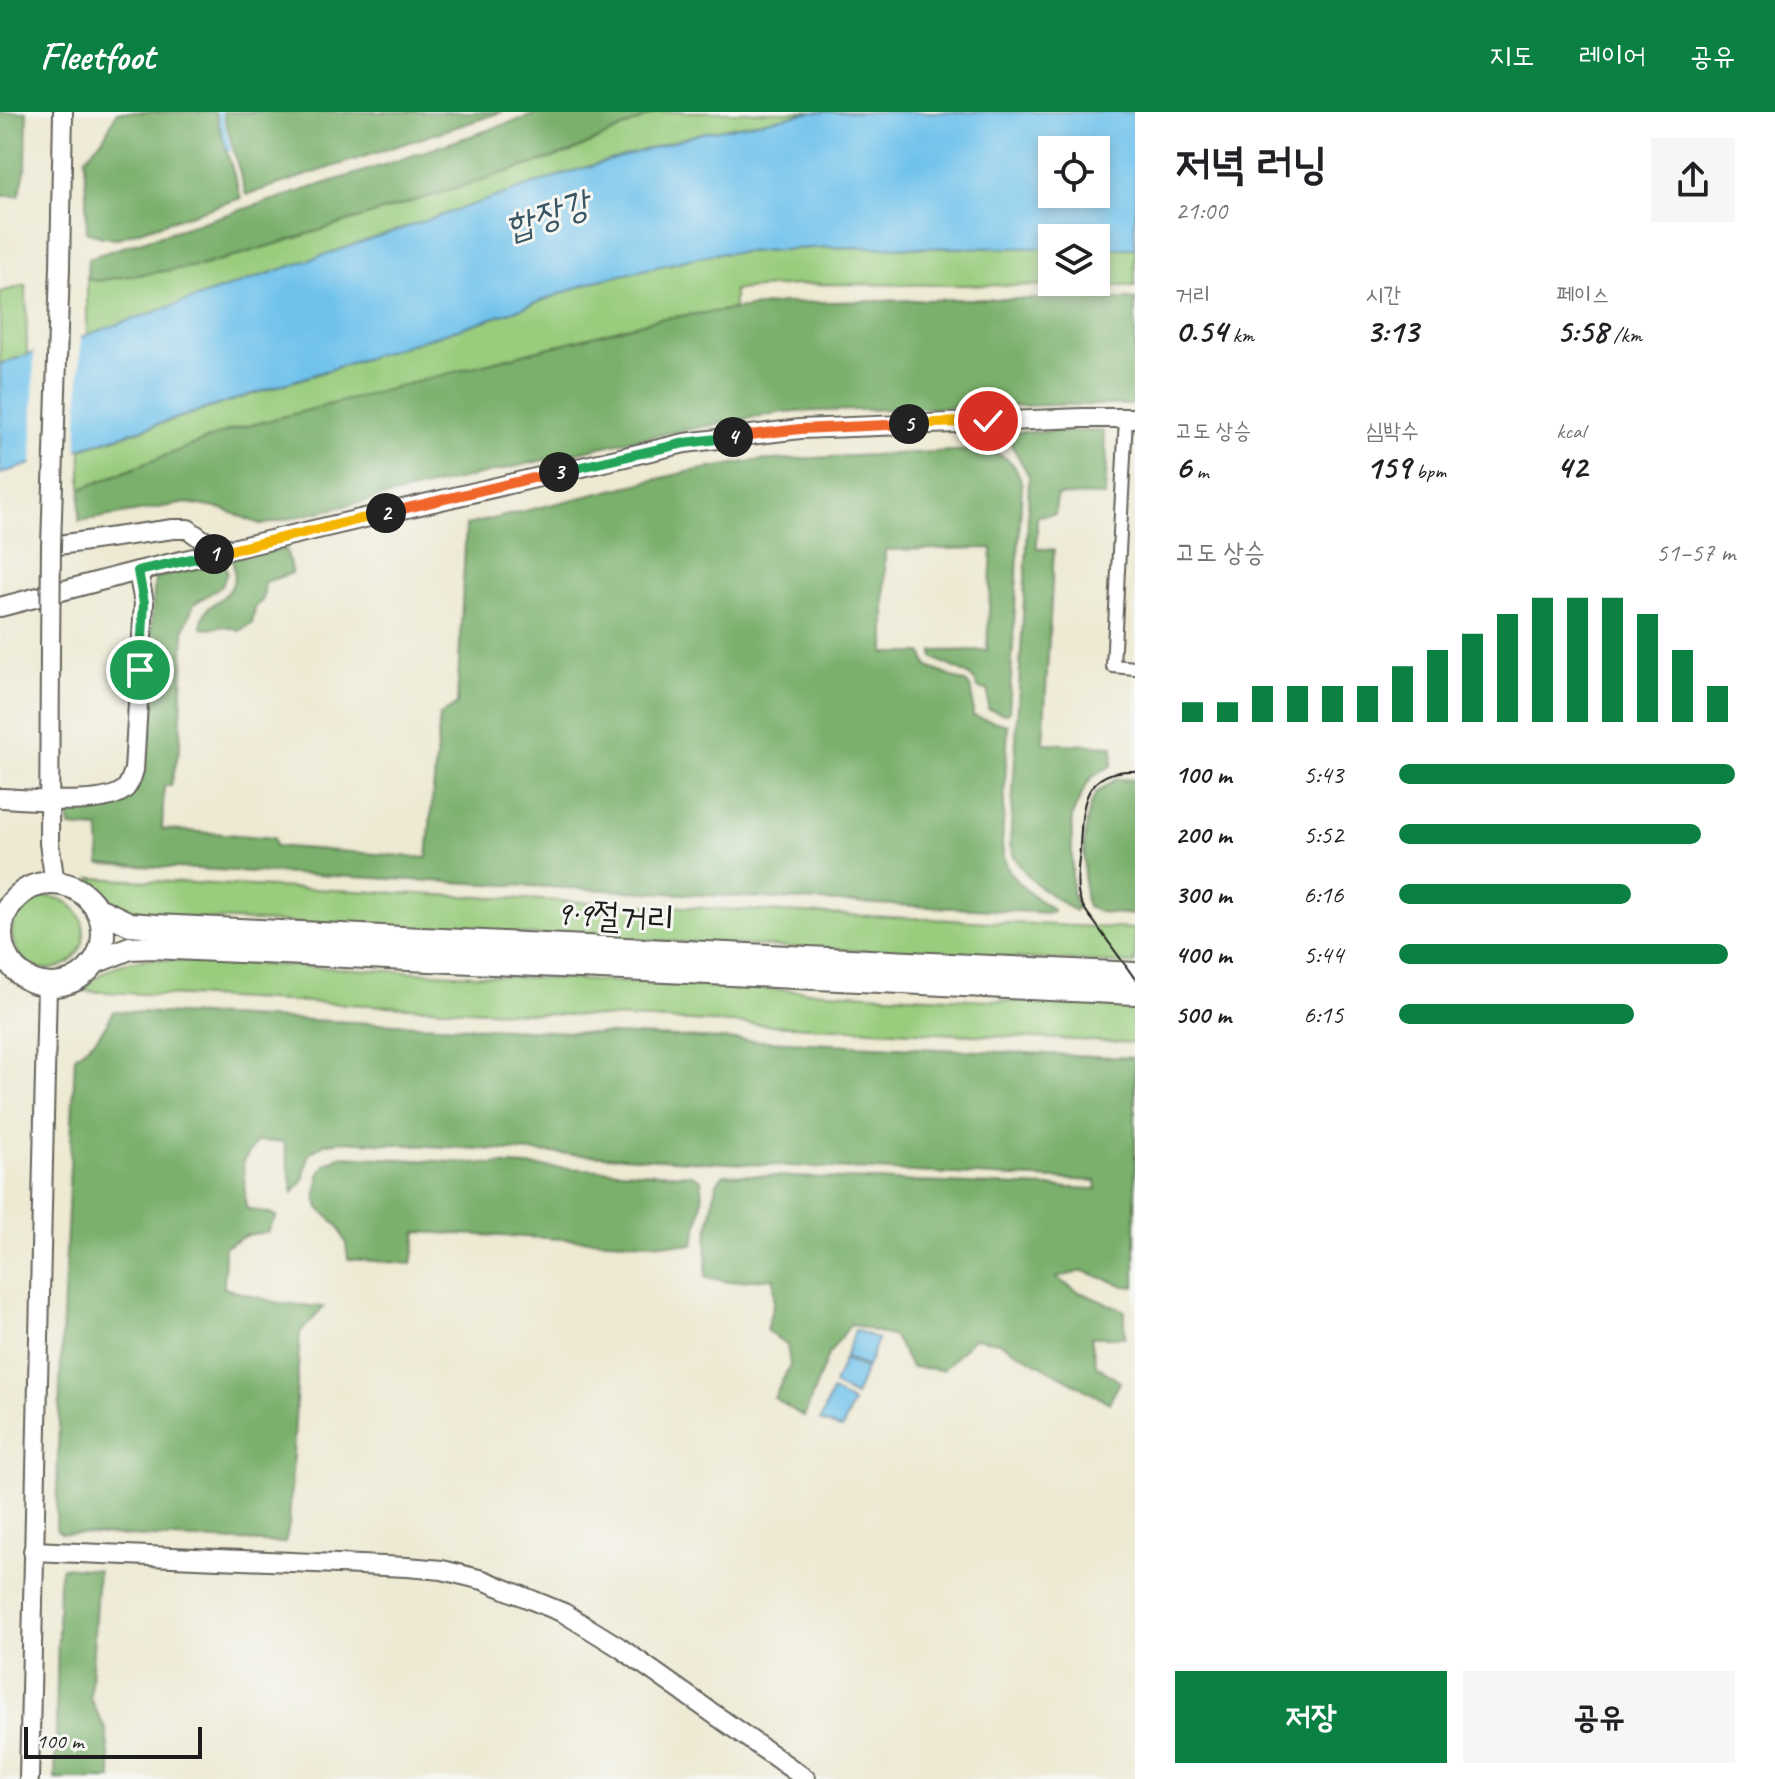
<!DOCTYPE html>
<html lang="ko">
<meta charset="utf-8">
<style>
body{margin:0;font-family:Caveat,"Poor Story",sans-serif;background:#f6f6f6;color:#202124;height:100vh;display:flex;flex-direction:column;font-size:30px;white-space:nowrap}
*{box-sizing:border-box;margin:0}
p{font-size:26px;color:#757577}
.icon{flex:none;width:44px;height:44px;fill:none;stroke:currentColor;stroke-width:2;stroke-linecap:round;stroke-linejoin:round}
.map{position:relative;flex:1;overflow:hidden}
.details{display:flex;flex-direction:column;background:#fff;width:640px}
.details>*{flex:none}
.controls{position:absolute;left:1038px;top:24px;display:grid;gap:16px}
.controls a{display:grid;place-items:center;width:72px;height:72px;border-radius:0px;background:#fff;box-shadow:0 4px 12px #0003;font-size:40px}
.scale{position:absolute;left:24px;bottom:20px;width:178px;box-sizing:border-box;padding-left:8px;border:4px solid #1c1c1c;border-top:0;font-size:22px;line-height:28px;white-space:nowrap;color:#1c1c1c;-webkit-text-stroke:6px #f6f6f2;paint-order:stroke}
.pin{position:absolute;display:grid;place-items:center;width:68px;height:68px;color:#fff;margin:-34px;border:4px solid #fff;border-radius:50%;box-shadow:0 2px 8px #0007}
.km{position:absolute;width:40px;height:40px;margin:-20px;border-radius:50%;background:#222;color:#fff;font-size:22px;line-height:40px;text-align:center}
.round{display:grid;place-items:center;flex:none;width:84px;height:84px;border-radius:0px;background:#f6f6f6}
.headline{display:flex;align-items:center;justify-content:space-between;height:136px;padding:0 40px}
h1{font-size:44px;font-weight:700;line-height:60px}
.stats{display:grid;grid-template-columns:repeat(3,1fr);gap:12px;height:136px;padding:8px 40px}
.stats div{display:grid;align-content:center}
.stats b{font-size:34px;font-weight:700}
.stats small{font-size:22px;font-weight:400}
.stats p{font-size:22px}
.chart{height:224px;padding:16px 40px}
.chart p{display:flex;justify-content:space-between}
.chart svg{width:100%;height:144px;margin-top:8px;stroke:#0b8043;stroke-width:6}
.action{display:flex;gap:16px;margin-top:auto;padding:16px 40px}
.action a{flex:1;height:92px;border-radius:0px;background:#0b8043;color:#fff;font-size:32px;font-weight:700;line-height:92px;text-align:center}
.action a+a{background:#f6f6f6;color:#202124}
ul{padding:0 40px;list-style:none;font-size:26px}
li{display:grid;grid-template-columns:128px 96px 1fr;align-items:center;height:60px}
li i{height:20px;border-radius:10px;background:#0b8043}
header{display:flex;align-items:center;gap:48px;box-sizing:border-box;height:112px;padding:0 40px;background:#0b8043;color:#fff}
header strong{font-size:38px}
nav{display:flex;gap:44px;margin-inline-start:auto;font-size:28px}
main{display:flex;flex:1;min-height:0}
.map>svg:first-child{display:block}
</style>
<header>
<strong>Fleetfoot</strong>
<nav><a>지도</a><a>레이어</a><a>공유</a></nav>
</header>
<main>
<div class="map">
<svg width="1135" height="1667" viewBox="0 0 1135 1667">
<rect width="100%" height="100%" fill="#f6f6f2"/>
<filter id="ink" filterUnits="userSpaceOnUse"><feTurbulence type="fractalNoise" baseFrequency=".0125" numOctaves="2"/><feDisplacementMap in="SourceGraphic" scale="16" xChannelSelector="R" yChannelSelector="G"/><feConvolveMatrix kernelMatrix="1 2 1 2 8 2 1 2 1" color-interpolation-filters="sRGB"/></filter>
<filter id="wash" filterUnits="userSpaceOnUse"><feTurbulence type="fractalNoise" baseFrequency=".006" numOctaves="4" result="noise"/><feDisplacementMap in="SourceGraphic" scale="32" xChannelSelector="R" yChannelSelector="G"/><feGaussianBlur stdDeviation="1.8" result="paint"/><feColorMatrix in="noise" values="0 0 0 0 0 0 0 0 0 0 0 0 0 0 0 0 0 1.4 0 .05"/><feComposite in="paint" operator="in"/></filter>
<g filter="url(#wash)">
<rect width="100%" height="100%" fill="#ede9d2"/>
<g fill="#99cc7d" stroke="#5a744c" stroke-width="2">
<path d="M 657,0 L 816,0 L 702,21 L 567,61 L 87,223 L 87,166 L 97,169 L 204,153 L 286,129 L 571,40 Z"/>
<path d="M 828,135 L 1052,136 L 1052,170 L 1096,170 L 1096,136 L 1135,136 L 1135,174 L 810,172 L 734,178 L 734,197 L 658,207 L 228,319 L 81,377 L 81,337 L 508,201 L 595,169 L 712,142 Z"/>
<path d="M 26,173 L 27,244 L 0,252 L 0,180 Z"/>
<path d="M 91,766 L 1135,817 L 1135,852 L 151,804 C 125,798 104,789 91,766 Z"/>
<circle cx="48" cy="821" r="36"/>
<path d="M 148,847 L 1135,895 L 1135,931 L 84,879 C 98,858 124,849 148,847 Z"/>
</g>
<g fill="#7ab06c" stroke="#4b6644" stroke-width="2">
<path d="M 0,0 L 27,0 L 26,55 L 19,84 L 2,84 L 0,75 Z"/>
<path d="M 117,0 L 215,0 L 241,86 L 118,126 L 102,125 L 87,120 L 85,46 L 104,25 Z"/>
<path d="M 223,0 L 502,0 L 246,83 Z"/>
<path d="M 542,0 L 657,0 L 571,40 L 286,129 L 204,153 L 97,169 L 87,166 L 88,146 L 390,51 Z"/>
<path d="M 969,187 L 1135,187 L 1135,293 L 1054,293 L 782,300 L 622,330 L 262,413 L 222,397 L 187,391 L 79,409 L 81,377 L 228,319 L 658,207 L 783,191 Z"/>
<path d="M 1103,319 L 1107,345 L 1105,384 L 1057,383 L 1055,402 L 1037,404 L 1037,436 L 1054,438 L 1043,631 L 1113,634 L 1112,653 L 1091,666 L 1082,681 L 1072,704 L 1072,779 L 1077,795 L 1075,799 C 1048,782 1020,765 1010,734 L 1027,433 L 1029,364 L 1008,327 L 1017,320 Z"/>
<path d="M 975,338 C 1001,340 1017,347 1022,374 L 1009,600 L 1004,602 L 988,597 L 988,578 L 979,577 C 972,557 949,557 933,545 L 933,539 L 987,538 L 992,436 L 885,438 L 885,541 L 922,541 L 928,555 L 967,571 L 972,578 L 973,604 L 1008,613 L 1002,733 C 1005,768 1027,779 1053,798 L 1052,801 L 100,752 L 99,717 L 70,715 L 67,696 L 115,693 L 128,684 L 145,595 L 155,466 L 225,449 L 227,460 L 222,474 L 194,492 L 184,517 L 180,634 L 171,673 L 164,674 L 162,717 L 274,726 L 275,734 L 427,746 L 440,603 L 457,592 L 466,413 L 687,360 L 753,349 Z"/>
<path d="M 286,437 L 292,461 L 265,470 L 263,487 L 255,496 L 252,512 L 239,519 C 232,516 226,514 218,515 C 211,516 209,518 202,516 C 200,480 244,497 232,446 Z"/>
<path d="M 1116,667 L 1135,668 L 1135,803 L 1099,800 L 1087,795 C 1082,772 1082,700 1096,682 C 1101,676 1110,672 1116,667 Z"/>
<path d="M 114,899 L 1135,946 L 1135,1175 L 1125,1174 L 1083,1159 L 1056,1166 L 1077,1179 L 1125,1199 L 1125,1225 L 1091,1225 L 1096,1253 L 1120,1270 L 1109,1291 L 999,1230 L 974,1226 L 943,1258 L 911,1255 L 894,1225 L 851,1212 L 828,1243 L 804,1305 L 774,1286 L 790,1253 L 787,1233 L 766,1218 L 774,1190 L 774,1166 L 728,1170 L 706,1165 L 707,1126 L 716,1072 L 724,1062 L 1097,1077 L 1096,1069 L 708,1050 L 343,1029 L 324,1032 L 309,1042 L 303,1069 L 293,1081 L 284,1030 L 257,1029 L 243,1050 L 246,1096 L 277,1104 L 267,1120 L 247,1123 L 225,1134 L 224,1176 L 278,1191 L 324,1195 L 300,1221 L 289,1413 L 285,1431 L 61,1421 L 56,1417 L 60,1271 L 75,944 C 96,929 101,922 114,899 Z"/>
<path d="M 342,1044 L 692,1063 L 701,1068 C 706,1089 697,1113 693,1133 L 417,1120 L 412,1152 L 348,1147 L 346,1132 L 339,1115 L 319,1096 L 316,1085 L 319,1063 L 326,1052 Z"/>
<path d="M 62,1455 L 98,1458 L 90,1586 L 106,1618 L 112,1667 L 55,1667 L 59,1467 Z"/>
</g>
<g fill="#70c2ec" stroke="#466f84" stroke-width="2" fill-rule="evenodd">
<path d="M 812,0 L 1135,0 L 1135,136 L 1096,136 L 1096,126 L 1052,126 L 1052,136 L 828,135 L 712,142 L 595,169 L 508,201 L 0,362 L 0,252 L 567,61 L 702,21 ZM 1052,38 L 1096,38 L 1096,82 L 1052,82 Z"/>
<path d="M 855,1218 L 878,1227 L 867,1255 L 845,1245 Z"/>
<path d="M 844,1247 L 866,1257 L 855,1284 L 834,1273 Z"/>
<path d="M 832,1279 L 853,1291 L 842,1317 L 820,1309 Z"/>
</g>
<path fill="#ede9d2" d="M 81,221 L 77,342 L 32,357 L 34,237 Z"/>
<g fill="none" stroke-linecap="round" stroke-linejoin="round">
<path stroke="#70c2ec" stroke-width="4" d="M 219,0 L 229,38"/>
</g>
</g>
<g filter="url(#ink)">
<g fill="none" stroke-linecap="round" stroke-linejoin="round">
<g stroke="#65645c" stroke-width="16">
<path id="street" d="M 1126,306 L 1113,554 L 1135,556"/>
</g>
<g stroke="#65645c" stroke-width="22">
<g id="secondary">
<path d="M 60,155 L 63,0"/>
<path d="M 51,434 L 173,417 L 188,417 L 203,428 L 230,437"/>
<path d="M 0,495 L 138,459 L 685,331 L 800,317 L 1082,306 L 1135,306"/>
<path d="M 50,539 L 49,731 L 55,771"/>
<path d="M 0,686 C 29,687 107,696 126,676 C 130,671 132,664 134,658 L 144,491 L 138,459"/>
<path d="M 33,1439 L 407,1455 L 442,1458 L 483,1468 L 564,1501 L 619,1535 L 806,1667"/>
<path d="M 29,1667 L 47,873"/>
</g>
</g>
<g stroke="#65645c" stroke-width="26">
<g id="highway">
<circle cx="52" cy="822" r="51"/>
<path d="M 96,796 L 130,812 L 156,814 L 1135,862"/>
<path d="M 95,850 L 130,836 L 153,835 L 1135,881"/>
</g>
</g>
<use href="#street" stroke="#fff" stroke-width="12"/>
<use href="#secondary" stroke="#fff" stroke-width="18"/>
<use href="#highway" stroke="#fff" stroke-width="22"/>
<path stroke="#1c1c1c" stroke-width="2" d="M 1135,659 C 1082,657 1082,694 1080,736 C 1079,751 1075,770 1079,785 C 1082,796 1089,803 1095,811 C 1108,830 1122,848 1135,867"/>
<g stroke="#65645c" stroke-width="22" stroke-linecap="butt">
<path id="secondary-bridge" d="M 50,539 L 51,434 L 60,155"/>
</g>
<use href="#secondary-bridge" stroke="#fff" stroke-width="18"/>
</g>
</g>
<g fill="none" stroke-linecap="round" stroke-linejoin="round" filter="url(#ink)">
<g stroke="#fff" stroke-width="16">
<path id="split-1" d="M 140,558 L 144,491 L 138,459 L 214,442"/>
</g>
<g stroke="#fff" stroke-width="16">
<path id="split-2" d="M 214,442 L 386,401"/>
</g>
<g stroke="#fff" stroke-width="16">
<path id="split-3" d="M 386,401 L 559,360"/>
</g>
<g stroke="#fff" stroke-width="16">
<path id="split-4" d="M 559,360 L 685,331 L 733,325"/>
</g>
<g stroke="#fff" stroke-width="16">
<path id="split-5" d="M 733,325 L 800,317 L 909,312"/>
</g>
<g stroke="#fff" stroke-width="16">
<path id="split-6" d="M 909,312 L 988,309"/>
</g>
<use href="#split-1" stroke="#22a559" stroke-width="10"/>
<use href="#split-2" stroke="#f5b400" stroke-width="10"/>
<use href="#split-3" stroke="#f0652b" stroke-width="10"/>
<use href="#split-4" stroke="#22a559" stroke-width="10"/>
<use href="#split-5" stroke="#f0652b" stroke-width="10"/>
<use href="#split-6" stroke="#f5b400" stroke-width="10"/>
</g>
<g text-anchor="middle" stroke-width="6" stroke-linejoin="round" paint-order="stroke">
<g font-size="34" fill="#1c1c1c" stroke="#f6f6f2">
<text transform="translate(615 803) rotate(3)" y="12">9·9절거리</text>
</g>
<g font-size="36" font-style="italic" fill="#395665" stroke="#f6f6f2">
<text transform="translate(547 102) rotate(-18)" y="13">합장강</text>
</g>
</g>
</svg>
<div class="controls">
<a><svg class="icon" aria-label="locate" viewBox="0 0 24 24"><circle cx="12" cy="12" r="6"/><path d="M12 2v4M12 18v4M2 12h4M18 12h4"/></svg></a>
<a><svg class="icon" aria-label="layers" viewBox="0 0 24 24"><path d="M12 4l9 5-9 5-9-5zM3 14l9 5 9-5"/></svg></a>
</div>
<div class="scale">100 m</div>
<div class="pin" style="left:140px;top:558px;background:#1e9e55"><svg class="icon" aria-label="arrive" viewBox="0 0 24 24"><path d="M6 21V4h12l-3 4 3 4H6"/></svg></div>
<div class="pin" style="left:988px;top:309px;background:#d93025"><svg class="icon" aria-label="check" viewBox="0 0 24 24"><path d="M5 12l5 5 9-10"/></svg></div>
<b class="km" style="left:214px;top:442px">1</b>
<b class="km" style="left:386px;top:401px">2</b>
<b class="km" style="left:559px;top:360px">3</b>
<b class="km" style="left:733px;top:325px">4</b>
<b class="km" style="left:909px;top:312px">5</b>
</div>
<section class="details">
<div class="headline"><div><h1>저녁 러닝</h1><p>21:00</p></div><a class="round"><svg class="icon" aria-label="share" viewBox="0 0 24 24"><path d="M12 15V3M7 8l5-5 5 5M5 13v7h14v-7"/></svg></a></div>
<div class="stats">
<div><p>거리</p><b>0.54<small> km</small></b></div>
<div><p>시간</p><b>3:13</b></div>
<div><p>페이스</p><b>5:58<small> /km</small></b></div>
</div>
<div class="stats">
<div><p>고도 상승</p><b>6<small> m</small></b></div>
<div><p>심박수</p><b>159<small> bpm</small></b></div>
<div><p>kcal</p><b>42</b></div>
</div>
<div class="chart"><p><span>고도 상승</span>51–57 m</p>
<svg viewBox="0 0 160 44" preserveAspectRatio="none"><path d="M5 44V38M15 44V38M25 44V33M35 44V33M45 44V33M55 44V33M65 44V27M75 44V22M85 44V17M95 44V11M105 44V6M115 44V6M125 44V6M135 44V11M145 44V22M155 44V33"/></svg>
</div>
<ul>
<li><b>100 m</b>5:43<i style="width:100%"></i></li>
<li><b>200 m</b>5:52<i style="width:90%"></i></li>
<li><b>300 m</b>6:16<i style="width:69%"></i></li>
<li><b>400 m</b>5:44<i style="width:98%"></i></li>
<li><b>500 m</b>6:15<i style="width:70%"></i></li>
</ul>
<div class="action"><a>저장</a><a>공유</a></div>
</section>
</main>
